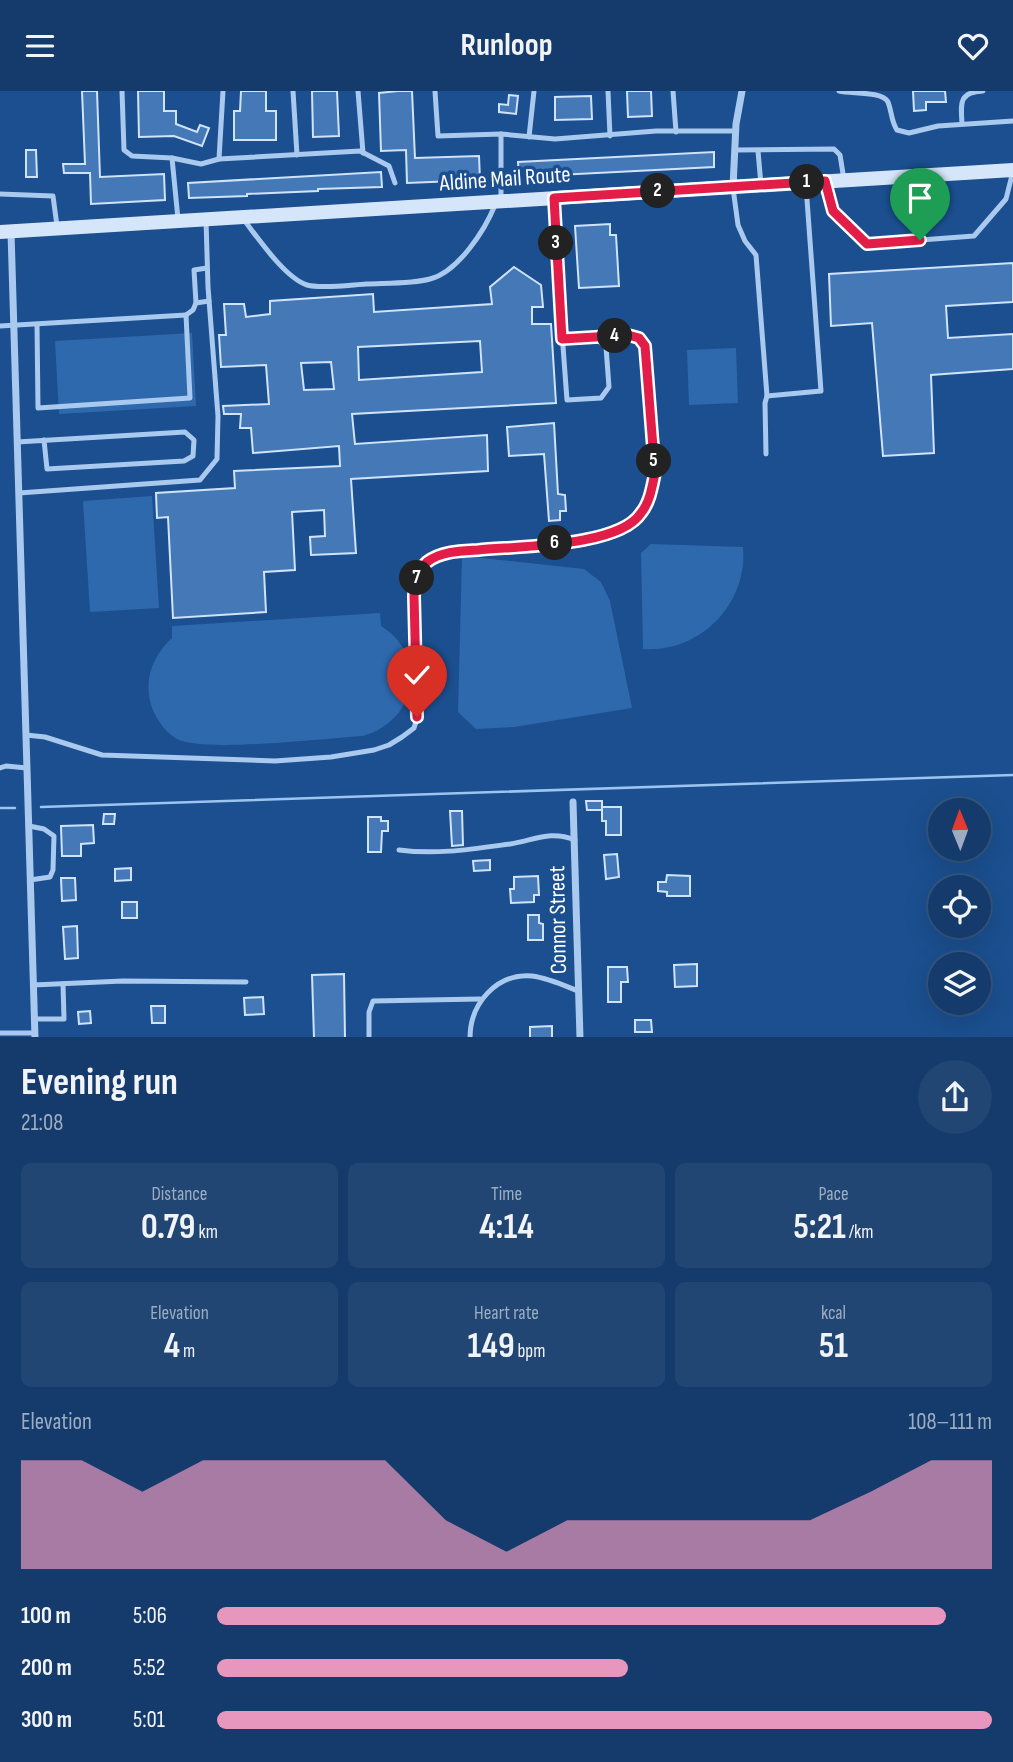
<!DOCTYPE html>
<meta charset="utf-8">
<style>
body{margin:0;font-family:"Sofia Sans Condensed",sans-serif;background:#214673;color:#f1f3f6;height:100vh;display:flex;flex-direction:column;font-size:26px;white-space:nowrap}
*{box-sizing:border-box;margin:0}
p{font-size:23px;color:#9dadc1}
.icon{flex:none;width:38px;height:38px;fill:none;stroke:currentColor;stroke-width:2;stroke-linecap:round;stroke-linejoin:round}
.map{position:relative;height:946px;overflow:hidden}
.drawer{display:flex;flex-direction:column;background:#143b6b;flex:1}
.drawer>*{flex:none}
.needle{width:46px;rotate:359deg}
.fabs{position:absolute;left:928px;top:707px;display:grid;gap:14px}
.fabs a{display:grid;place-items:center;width:63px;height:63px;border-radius:50%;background:#143b6b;box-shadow:0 7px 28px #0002,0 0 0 2px #33557e;font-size:35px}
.pin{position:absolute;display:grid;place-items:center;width:60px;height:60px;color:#fff;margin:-72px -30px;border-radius:50% 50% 50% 0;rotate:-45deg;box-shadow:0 0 7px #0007}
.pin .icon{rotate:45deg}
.km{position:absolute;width:35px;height:35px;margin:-18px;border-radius:50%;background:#222;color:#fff;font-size:19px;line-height:35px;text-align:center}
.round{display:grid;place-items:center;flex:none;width:74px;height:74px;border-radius:37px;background:#214673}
.overview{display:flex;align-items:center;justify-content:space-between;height:119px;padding:0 21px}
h1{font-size:38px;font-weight:700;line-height:52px}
.figures{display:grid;grid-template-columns:repeat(3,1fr);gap:10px;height:119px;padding:7px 21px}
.figures div{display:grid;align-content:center;border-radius:10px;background:#214673;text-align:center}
.figures b{font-size:35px;font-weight:700}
.figures small{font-size:19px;font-weight:400}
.figures p{font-size:19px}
.chart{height:196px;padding:14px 21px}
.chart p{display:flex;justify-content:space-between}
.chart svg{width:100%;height:126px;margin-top:7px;fill:#e797bd;opacity:.7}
ul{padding:0 21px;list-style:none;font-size:23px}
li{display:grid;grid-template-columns:112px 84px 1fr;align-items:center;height:52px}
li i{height:18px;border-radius:9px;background:#e797bd}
header{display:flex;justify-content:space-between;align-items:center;height:91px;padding:0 21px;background:#143b6b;font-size:32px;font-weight:700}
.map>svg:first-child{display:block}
</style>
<header><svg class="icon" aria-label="menu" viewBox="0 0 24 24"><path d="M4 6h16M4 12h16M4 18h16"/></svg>Runloop<svg class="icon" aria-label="heart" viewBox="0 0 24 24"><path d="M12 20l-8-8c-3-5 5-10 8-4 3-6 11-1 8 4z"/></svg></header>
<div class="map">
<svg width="1013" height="947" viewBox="0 0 1013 947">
<rect width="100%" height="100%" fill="#1b4f8f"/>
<g fill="#2e69ad">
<path d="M 192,242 L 196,315 L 59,323 L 55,250 Z"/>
<path d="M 736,257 L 738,312 L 689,314 L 687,259 Z"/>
<path d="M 152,405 L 159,517 L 90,521 L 83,410 Z"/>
<path d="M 651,453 L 743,456 C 748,513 700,562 643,558 L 641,462 Z"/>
<path d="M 473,466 L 584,478 L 601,491 L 610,510 L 632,617 L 514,636 L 476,638 L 458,621 L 462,467 Z"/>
<path d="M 380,522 L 381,535 C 430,566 416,630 363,645 C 327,647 203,662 177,648 C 162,639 151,621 149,604 C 146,581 156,562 172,547 L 172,535 Z"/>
</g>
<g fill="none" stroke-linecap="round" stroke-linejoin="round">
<g stroke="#9cc4f0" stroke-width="2.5">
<path d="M 41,716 L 1013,684"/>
<path d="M 0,717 L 15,717"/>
</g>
</g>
<g fill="#4478b7" stroke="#cfe3fa" stroke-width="2" fill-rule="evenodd">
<path d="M 82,0 L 97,0 L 100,86 L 164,83 L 165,109 L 91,113 L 90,82 L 64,82 L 63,73 L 85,73 Z"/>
<path d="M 138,0 L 164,0 L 164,20 L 176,20 L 176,33 L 197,41 L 200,34 L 209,37 L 202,55 L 174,45 L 139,46 Z"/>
<path d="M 241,0 L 266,0 L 266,20 L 276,20 L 276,49 L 234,49 L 234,20 L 240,20 Z"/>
<path d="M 312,0 L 337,0 L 339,45 L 313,46 Z"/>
<path d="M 398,0 L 412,0 L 415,67 L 479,65 L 480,89 L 407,92 L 406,59 L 381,60 L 379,2 Z"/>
<path d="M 627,0 L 651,0 L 652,25 L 628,26 Z"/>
<path d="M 913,0 L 945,0 L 946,11 L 926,11 L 926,19 L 914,20 Z"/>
<path d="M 509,4 L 518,5 L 516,23 L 499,21 L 499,13 L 508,14 Z"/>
<path d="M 591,5 L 592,28 L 555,29 L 555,6 Z"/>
<path d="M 26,59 L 36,59 L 37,86 L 26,86 Z"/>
<path d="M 714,61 L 714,76 L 519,86 L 518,71 Z"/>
<path d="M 381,81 L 382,96 L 318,98 L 318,100 L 247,103 L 247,105 L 189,107 L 188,92 Z"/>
<path d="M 610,133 L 610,144 L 616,144 L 619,195 L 579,197 L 575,135 Z"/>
<path d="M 1013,172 L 1013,211 L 946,215 L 948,247 L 1013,243 L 1013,278 L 931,284 L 934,362 L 883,365 L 872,232 L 831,235 L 829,183 Z"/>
<path d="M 514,176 L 541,194 L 543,216 L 532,216 L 532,233 L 551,233 L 556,312 L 352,323 L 355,353 L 487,344 L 488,380 L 351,388 L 356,462 L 311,464 L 310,446 L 325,445 L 324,419 L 292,421 L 295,479 L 264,481 L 266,521 L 173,527 L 168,426 L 157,427 L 156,402 L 235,397 L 234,380 L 340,375 L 339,355 L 253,362 L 251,337 L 240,337 L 241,323 L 224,323 L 223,315 L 269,313 L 266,274 L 221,276 L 219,244 L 226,244 L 224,213 L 244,213 L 246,226 L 270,223 L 270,210 L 373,203 L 374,221 L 492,213 L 490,196 ZM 480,250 L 482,281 L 359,289 L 358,256 ZM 331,271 L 334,298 L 304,299 L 301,272 Z"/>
<path d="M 554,332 L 558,403 L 565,404 L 566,420 L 560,420 L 560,429 L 549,430 L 544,363 L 509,365 L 507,336 Z"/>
<path d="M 425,576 L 434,576 L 434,590 L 426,590 Z"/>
<path d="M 586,710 L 602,710 L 602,719 L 587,719 Z"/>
<path d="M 602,716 L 621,716 L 621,744 L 606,744 L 606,730 L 602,730 Z"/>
<path d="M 450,720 L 462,720 L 463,754 L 452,755 Z"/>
<path d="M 104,723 L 115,723 L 114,733 L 103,733 Z"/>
<path d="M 368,726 L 381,726 L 381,730 L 388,730 L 388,740 L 382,740 L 381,761 L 368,761 Z"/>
<path d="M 93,734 L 94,752 L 81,753 L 81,765 L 62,765 L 61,735 Z"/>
<path d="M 617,763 L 619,786 L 606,788 L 604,764 Z"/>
<path d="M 490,769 L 490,779 L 474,780 L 473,770 Z"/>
<path d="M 131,777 L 131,789 L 115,790 L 115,778 Z"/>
<path d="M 667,784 L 690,785 L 690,805 L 667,805 L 667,801 L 658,800 L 658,791 L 666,791 Z"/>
<path d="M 538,785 L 539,804 L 534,804 L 534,811 L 511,812 L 510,798 L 514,798 L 514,786 Z"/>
<path d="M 61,787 L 75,787 L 76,809 L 62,810 Z"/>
<rect x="122" y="811" width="15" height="16"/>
<path d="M 528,824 L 539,824 L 539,832 L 543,833 L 543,849 L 528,849 Z"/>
<path d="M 77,835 L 78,867 L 65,868 L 63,836 Z"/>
<path d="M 697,873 L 697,895 L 675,896 L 674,874 Z"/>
<path d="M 608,876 L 627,876 L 628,891 L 621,891 L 621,911 L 608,911 Z"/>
<path d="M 344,883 L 345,947 L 314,947 L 312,884 Z"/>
<path d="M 263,906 L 264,923 L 245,924 L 244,907 Z"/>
<path d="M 151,915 L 165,915 L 165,932 L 152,932 Z"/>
<path d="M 90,920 L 91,932 L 79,933 L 78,921 Z"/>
<path d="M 635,929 L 651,929 L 652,941 L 635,941 Z"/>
<path d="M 552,935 L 552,947 L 530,947 L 530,936 Z"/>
</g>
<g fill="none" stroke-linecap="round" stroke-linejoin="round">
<g stroke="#a9c9ee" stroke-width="5">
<path d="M 122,0 L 124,59 L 132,65 L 172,67 L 178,128"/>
<path d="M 293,0 L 297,64"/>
<path d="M 358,0 L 363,62"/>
<path d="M 435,0 L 438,45 L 501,43 L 555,48 L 656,40 L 735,40"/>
<path d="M 608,0 L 610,45"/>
<path d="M 673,0 L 676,41"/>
<path d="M 839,0 C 852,3 882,0 888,11 C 892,21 891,30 897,39 L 909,42 L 938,35 L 1013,30"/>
<path d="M 962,33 C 961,13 958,1 983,0"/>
<path d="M 501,43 L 501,110"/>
<path d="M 529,46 L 534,0"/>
<path d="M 734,59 L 834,58 L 840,64 L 844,89"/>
<path d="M 758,60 L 761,94"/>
<path d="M 172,67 L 201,73 L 219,68 L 223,0"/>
<path d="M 219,68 L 360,60 L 389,75 L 395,92"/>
<path d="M 826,93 L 833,120 L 867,153 L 974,145 L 1006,108 L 1013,80"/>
<path d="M 733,97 L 738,134 L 745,150 L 756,164 L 767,305 L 765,312 L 766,363"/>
<path d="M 0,103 L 53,105 L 57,135"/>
<path d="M 554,110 C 557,177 562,243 567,309 L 601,307 L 609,296 L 606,256 L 595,247 L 562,248"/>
<path d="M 244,129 C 258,147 285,187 307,194 C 321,198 350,194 366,193 C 384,192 412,193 430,188 C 458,181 485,139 495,114"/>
<path d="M 196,212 L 194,179 L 207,177"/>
<path d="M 186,224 L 193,219 L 196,212 L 209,210"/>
<path d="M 0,235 L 186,224 L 190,307 L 38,317 L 37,233"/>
<path d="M 767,305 L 821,300 L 806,95"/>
<path d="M 17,351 L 185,341 L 194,349 L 193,365 L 184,370 L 47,378 L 44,349"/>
<path d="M 19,402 L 200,389 L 217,368 L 218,325 L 208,196 L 206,129"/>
<path d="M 26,644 L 45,646 L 102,664 L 275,670 L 331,666 L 374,659 L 389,654 L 402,646 L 414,637 L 417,627 L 414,505 L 415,491 L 425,473 L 448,461 L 594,448 L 627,437 L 641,424 L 648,410 L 655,382 L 645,255 C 632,240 613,245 595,247"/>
<path d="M 0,677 L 6,675 L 27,677"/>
<path d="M 29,735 L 44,738 L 54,745 L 53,779 L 50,786 L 30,789"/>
<path d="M 399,759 C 437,764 473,758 510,753 C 535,749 550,739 575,749"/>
<path d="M 33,894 L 123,890 L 246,891"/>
<path d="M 34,928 L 64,928 L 63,893"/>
<path d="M 0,942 L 34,942"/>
<path d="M 369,947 L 369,921 L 373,910 L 480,908"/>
<path d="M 470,947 C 470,913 496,882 532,885 C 548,887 563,894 578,900"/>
</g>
<g stroke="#a9c9ee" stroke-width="7">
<path d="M 733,96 L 736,33 L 742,0"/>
<path d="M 11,141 L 35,947"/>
<path d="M 573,711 L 580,947"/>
</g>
<path stroke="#d6e6fa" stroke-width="14" d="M 0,141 L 1013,79"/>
</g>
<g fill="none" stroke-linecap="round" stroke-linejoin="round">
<g stroke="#fff" stroke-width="14">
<path id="route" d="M 417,626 L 414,505 C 415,492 417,480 427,471 C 442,460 461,460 478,459 C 518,455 619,456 641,422 C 650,411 652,396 655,382 L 645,255 L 639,247 L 628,244 L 562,248 L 554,107 L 825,90 L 833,120 L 867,153 L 920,149"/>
</g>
<use href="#route" stroke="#e11d48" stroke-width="9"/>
</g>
<g text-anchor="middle" stroke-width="7" stroke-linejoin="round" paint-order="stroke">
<g font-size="23" fill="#fff" stroke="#1b4f8f">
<text transform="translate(505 87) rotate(-4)" y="8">Aldine Mail Route</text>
<text transform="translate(557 829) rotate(-91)" y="8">Connor Street</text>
</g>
</g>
</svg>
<div class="fabs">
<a><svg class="needle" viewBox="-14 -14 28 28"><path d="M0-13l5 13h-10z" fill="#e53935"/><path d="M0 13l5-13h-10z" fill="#9dadc1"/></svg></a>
<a><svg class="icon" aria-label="locate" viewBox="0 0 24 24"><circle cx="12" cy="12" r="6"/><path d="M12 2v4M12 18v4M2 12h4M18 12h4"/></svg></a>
<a><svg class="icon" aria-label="layers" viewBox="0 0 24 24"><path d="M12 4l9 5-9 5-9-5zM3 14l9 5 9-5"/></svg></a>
</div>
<div class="pin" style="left:920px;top:149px;background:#1e9e55"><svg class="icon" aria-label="arrive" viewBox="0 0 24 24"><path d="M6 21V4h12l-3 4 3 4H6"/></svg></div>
<div class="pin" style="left:417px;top:626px;background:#d93025"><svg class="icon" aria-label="check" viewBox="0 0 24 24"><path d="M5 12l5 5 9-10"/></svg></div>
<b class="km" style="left:807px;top:91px">1</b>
<b class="km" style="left:658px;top:100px">2</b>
<b class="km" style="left:556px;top:152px">3</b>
<b class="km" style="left:615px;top:245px">4</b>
<b class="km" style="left:654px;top:370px">5</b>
<b class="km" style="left:555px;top:452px">6</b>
<b class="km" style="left:417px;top:487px">7</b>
</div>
<section class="drawer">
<div class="overview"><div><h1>Evening run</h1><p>21:08</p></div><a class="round"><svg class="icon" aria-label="share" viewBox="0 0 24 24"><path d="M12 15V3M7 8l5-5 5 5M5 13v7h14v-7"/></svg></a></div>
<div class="figures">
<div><p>Distance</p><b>0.79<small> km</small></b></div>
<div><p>Time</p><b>4:14</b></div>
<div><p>Pace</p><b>5:21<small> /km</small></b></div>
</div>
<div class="figures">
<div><p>Elevation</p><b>4<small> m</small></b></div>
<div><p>Heart rate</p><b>149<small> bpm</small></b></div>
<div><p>kcal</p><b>51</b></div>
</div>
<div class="chart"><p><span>Elevation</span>108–111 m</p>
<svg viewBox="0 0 160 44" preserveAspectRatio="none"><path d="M0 44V6L10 6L20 17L30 6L40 6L50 6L60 6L70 27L80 38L90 27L100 27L110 27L120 27L130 27L140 17L150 6L160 6V44z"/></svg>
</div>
<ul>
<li><b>100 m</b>5:06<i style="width:94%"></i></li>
<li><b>200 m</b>5:52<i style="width:53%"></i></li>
<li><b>300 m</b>5:01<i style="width:100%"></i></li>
</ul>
</section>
